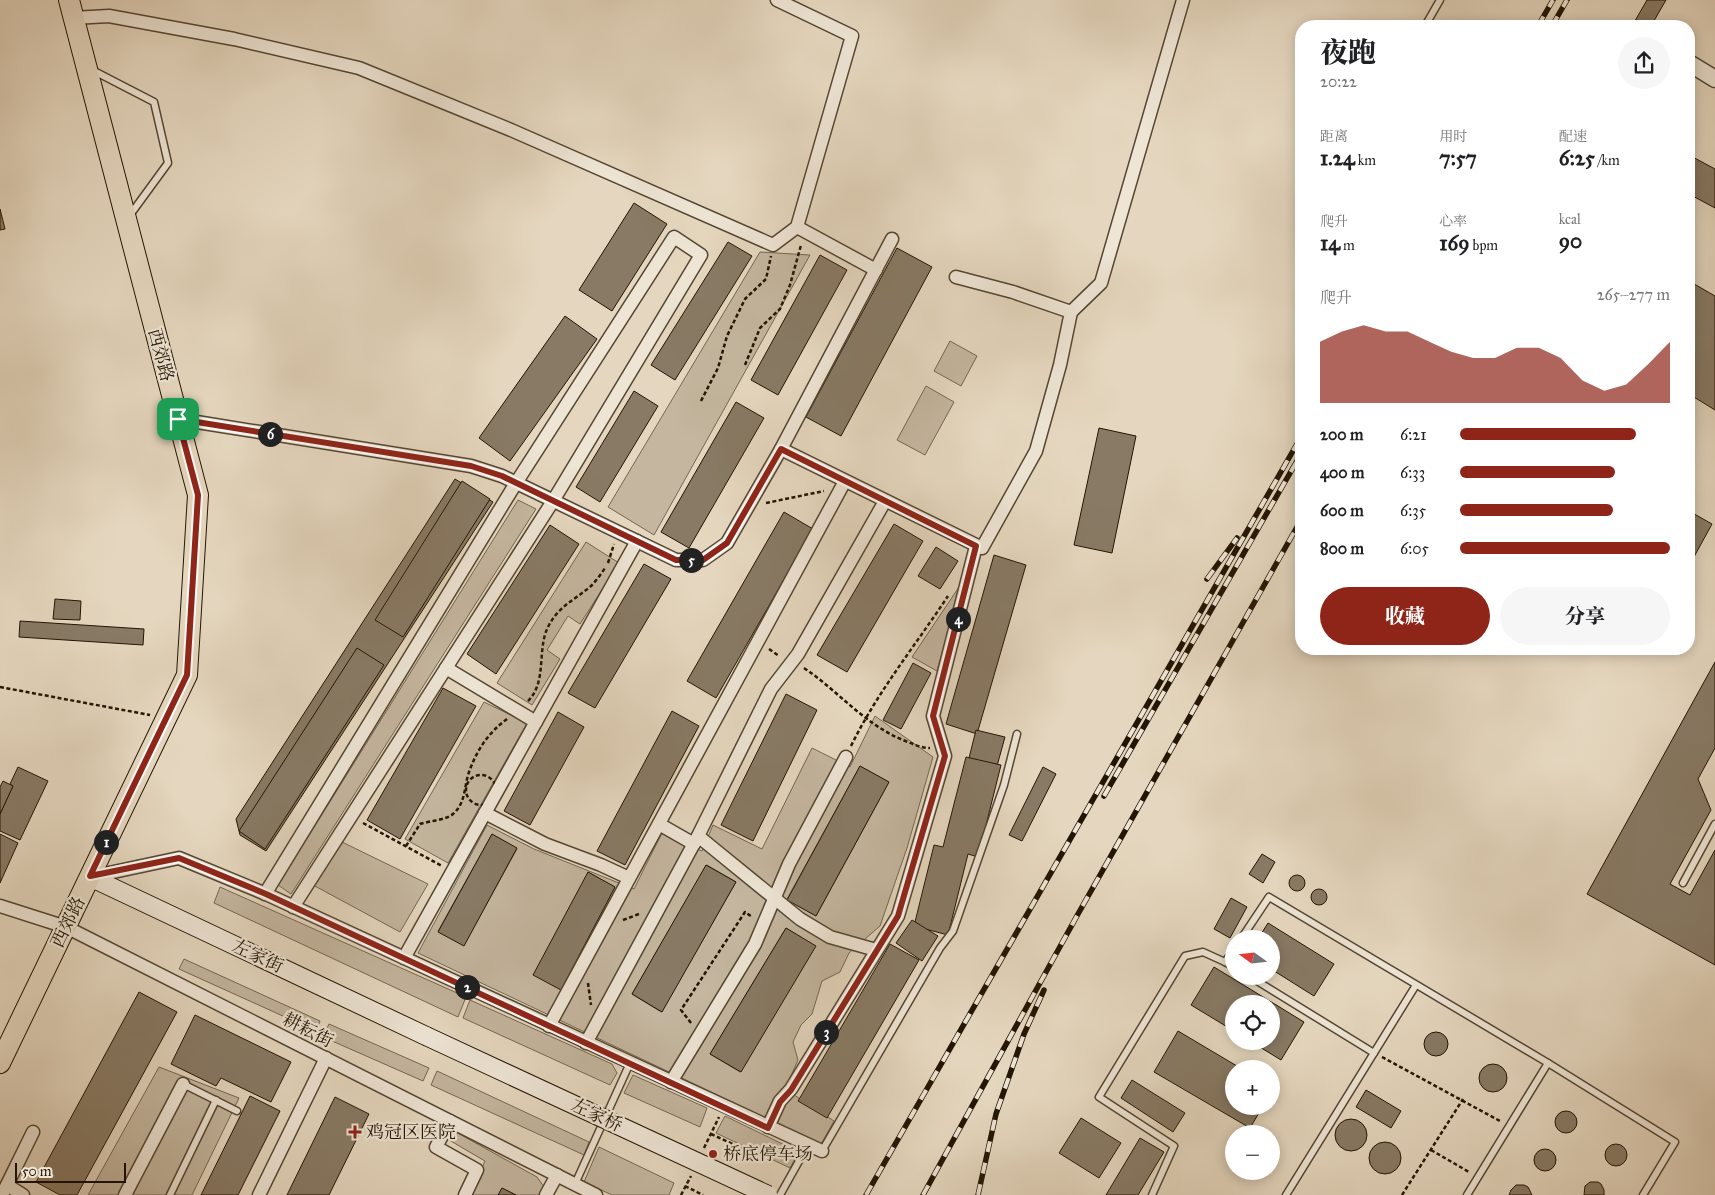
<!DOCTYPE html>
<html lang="zh">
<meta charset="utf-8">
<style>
body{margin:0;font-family:"IM FELL Great Primer","Noto Serif SC",serif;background:#f6f6f6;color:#202124;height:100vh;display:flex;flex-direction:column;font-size:19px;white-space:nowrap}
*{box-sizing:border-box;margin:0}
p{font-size:16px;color:#757577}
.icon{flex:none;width:28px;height:28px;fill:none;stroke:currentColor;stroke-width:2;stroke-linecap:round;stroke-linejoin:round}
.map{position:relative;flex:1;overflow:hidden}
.side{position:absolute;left:1295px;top:20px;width:400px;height:635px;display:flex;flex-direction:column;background:#fff;border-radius:20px;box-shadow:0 2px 12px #0003}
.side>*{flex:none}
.needle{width:32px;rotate:285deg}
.controls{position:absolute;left:1225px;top:930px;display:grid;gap:10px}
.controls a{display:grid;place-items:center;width:55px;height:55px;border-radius:50%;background:#fff;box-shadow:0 2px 12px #0003;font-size:25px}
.scale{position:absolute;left:15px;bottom:12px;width:111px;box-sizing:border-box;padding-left:5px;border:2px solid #231503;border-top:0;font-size:14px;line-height:18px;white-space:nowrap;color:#231503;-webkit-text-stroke:4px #eee5d5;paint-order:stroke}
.pin{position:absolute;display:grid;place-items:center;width:42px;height:42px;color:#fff;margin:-21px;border-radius:10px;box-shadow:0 2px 8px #0006}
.km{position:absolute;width:25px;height:25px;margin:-12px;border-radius:50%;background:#222;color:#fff;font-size:14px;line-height:25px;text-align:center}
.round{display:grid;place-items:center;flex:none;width:52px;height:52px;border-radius:26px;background:#f6f6f6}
.head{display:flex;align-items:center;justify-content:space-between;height:85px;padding:0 25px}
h1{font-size:28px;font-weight:800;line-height:38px}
.stats{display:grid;grid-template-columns:repeat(3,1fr);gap:8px;height:85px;padding:5px 25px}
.stats div{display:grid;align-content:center}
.stats b{font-size:21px;font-weight:800}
.stats small{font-size:14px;font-weight:400}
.stats p{font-size:14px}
.chart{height:140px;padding:10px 25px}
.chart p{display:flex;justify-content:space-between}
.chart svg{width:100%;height:90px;margin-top:5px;fill:#8f2418;opacity:.7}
.cta{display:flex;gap:10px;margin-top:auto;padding:10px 25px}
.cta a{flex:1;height:58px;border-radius:30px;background:#8f2418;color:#fff;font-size:20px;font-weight:800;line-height:58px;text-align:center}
.cta a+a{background:#f6f6f6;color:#202124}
ul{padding:0 25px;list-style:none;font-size:16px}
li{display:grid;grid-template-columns:80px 60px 1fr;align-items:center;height:38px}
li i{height:12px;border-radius:6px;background:#8f2418}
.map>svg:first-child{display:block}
</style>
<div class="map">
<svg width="1715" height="1195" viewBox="0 0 1715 1195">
<rect width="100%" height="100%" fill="#e5d7bf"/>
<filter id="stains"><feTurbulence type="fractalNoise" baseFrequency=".004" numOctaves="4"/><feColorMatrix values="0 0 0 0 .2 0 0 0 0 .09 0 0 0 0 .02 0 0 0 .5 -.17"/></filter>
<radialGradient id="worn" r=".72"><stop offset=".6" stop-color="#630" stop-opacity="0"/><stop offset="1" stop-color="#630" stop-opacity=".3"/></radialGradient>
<g fill="#c4b69f" stroke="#746651" fill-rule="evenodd">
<path d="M 760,252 L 810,255 L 654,535 L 608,507 Z"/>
<path d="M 950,341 L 977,356 L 961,386 L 934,371 Z"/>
<path d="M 926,386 L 954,402 L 925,455 L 897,440 Z"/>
<path d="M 518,500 L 536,509 L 291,894 L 278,885 Z"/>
<path d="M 586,542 L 619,563 L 580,624 L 568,616 L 547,650 L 560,659 L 532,705 L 497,683 Z"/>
<path d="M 961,584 L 937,671 L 912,657 Z"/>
<path d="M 484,702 L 527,723 L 448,863 L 405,839 Z"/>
<path d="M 875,716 L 933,757 L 907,848 L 880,926 L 849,953 L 840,972 L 822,981 L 812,1014 L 801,1025 L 793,1042 L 798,1060 L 785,1089 L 834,1121 L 821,1144 L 418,953 L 487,825 L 534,849 L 634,889 L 662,833 L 702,851 L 713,825 L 762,849 L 812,748 L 850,767 ZM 860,766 L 889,782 L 816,916 L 787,899 ZM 492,834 L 517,849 L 464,945 L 438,931 ZM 707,865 L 736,882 L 661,1012 L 632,994 ZM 588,872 L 615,887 L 561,989 ZM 786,928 L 815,946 L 740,1072 L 710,1054 Z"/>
<path d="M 340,841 L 428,884 L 400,932 L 313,885 Z"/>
<path d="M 220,887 L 466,997 L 458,1017 L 214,903 Z"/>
<path d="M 184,959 L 320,1021 L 316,1031 L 179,969 Z"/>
<path d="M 470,1000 L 612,1064 L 617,1073 L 610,1085 L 463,1018 Z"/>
<path d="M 329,1024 L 429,1068 L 423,1081 L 323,1037 Z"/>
<path d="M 159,1067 L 239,1098 L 192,1195 L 88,1195 Z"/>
<path d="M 437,1071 L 589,1142 L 584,1155 L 431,1085 Z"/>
<path d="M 633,1075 L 707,1108 L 700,1127 L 624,1093 Z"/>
<path d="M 725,1116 L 799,1152 L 790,1168 L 716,1133 Z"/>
<path d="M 454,1131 L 537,1177 L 544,1187 L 539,1195 L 516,1195 L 502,1188 L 498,1195 L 470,1195 L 485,1161 L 449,1140 Z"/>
<path d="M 599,1147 L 674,1183 L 669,1195 L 612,1195 L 584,1182 Z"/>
</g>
<g fill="#887a65" stroke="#231503">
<path d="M 1647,0 L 1666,0 L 1651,26 L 1632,26 Z"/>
<path d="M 1689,155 L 1715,169 L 1715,208 L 1689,194 Z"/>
<path d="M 634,203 L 667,224 L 612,311 L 579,290 Z"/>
<path d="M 0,209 L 5,229 L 0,230 Z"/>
<path d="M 728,242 L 752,256 L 675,380 L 651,365 Z"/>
<path d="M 897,248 L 932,267 L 841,436 L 806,417 Z"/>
<path d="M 820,255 L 847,270 L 778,395 L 751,380 Z"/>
<path d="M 1689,281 L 1715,296 L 1715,410 L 1689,394 Z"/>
<path d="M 565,316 L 597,339 L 510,461 L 479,438 Z"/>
<path d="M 634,391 L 658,406 L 600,502 L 576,487 Z"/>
<path d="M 736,402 L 764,418 L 689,548 L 661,532 Z"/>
<path d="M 1099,428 L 1136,436 L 1112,553 L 1074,545 Z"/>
<path d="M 455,479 L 493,502 L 266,851 L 240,835 L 236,819 Z"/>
<path d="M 462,481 L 490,499 L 403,637 L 375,620 Z"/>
<path d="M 1689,511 L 1712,524 L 1689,566 Z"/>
<path d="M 784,512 L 813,529 L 716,698 L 687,681 Z"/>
<path d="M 894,524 L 923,541 L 847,672 L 817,655 Z"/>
<path d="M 550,525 L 579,544 L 496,674 L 467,654 Z"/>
<path d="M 936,547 L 958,561 L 940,589 L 918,576 Z"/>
<path d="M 994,555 L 1026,565 L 977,734 L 946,724 Z"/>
<path d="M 644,564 L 671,579 L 595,708 L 568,693 Z"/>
<path d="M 55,599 L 81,601 L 80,620 L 53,619 Z"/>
<path d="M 20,621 L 144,629 L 143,645 L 19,637 Z"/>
<path d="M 357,648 L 384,665 L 265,849 L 239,831 Z"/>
<path d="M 1715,662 L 1715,748 L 1698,779 L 1711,810 L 1670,884 L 1690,895 L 1715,850 L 1715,965 L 1587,894 Z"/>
<path d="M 913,663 L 931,673 L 901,729 L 883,720 Z"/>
<path d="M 443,688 L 476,706 L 400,839 L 367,820 Z"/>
<path d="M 786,694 L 817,710 L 753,841 L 721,825 Z"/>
<path d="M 672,711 L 699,726 L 625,865 L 597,851 Z"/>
<path d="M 558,712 L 584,727 L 530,825 L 504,811 Z"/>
<path d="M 976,730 L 1005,737 L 997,766 L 969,758 Z"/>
<path d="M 966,757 L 1001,765 L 978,857 L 968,854 L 948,935 L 914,926 L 934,845 L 943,847 Z"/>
<path d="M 860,766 L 889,782 L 816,916 L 787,900 Z"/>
<path d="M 18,767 L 48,781 L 20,840 L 0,831 L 0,814 L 13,786 L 10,784 Z"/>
<path d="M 1043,767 L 1056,774 L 1022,841 L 1009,835 Z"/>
<path d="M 3,781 L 13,786 L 0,814 L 0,787 Z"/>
<path d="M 0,834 L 18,843 L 0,883 Z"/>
<path d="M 492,834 L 517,848 L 464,946 L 438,932 Z"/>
<path d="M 1262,854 L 1275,862 L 1263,883 L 1249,874 Z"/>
<path d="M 706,865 L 736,882 L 662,1012 L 632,994 Z"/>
<path d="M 588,872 L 615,887 L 561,990 L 533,975 Z"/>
<circle cx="1297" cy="883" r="8"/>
<circle cx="1319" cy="897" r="8"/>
<path d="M 1231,898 L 1247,907 L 1230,938 L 1214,929 Z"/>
<path d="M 912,920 L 938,936 L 922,961 L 896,943 Z"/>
<path d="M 1268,923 L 1334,964 L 1314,996 L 1271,969 L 1271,939 L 1258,939 Z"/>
<path d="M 786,928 L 816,946 L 741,1072 L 710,1054 Z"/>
<path d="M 890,944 L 919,960 L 827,1118 L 798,1101 Z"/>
<path d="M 1214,967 L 1304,1022 L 1281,1060 L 1250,1041 L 1271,1041 L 1271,1004 L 1234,1004 L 1234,1031 L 1191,1005 Z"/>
<path d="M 139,992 L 177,1012 L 77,1195 L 60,1195 L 36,1182 Z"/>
<path d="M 195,1015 L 291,1062 L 271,1102 L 221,1078 L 216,1086 L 171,1064 Z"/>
<path d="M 1178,1031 L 1242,1069 L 1234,1069 L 1234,1106 L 1263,1106 L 1250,1128 L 1154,1072 Z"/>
<circle cx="1436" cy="1044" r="12"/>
<circle cx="1493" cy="1078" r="14"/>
<path d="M 1132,1080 L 1185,1113 L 1173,1132 L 1121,1098 Z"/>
<path d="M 1366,1090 L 1401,1111 L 1391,1128 L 1356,1107 Z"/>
<path d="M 250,1096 L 280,1111 L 238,1195 L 201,1195 Z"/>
<path d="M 335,1097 L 369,1114 L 329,1195 L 287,1195 Z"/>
<circle cx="1566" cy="1122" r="11"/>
<path d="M 1081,1118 L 1121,1143 L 1099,1178 L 1059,1153 Z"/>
<circle cx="1351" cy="1135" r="16"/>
<path d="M 1140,1138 L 1164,1152 L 1138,1195 L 1106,1195 Z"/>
<circle cx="1385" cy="1158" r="16"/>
<circle cx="1616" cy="1155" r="11"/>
<circle cx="1545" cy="1160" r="11"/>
<path d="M 1590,1182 L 1598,1182 L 1601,1184 L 1604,1190 L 1604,1195 L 1584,1195 L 1585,1186 Z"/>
<path d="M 1516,1185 L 1524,1185 L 1528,1187 L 1532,1195 L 1509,1195 L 1511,1190 Z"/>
<path d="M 502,1188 L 516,1195 L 498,1195 Z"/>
</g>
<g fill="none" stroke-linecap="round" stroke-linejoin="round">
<g stroke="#544632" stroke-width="9">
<g id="service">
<path d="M 1425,26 L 1440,0"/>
<path d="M 92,70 L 154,102 L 168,163 L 130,215"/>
<path d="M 1683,883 L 1715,824"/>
<path d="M 1241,939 L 1269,897 L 1548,1063"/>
<path d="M 1234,949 L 1225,962 L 1234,967"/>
<path d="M 1249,976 L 1374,1053"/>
<path d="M 183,1084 L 237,1111"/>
<path d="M 822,1151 L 940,948 L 953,931 L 1004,785 L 1017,734"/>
<path d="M 575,1184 L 630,1063"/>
<path d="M 170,1195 L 216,1100"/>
<path d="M 780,1195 L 808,1145"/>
<path d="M 1152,1195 L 1174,1146 L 1099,1097 L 1185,956 L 1203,952 L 1225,962"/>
<path d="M 1286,1195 L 1416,985"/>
<path d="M 1467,1195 L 1548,1063 L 1675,1142 L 1643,1195"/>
</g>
</g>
<g stroke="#544632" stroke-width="15">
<g id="minor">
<path d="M 73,18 L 109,16 L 234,39 L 359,68 L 511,130 L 773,245 L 797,227 L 852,36 L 777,0"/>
<path d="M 797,227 L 876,270"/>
<path d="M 1071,312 L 1101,283 L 1183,0"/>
<path d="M 178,419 L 471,466 L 502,476 L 676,560 L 703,560 L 727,543 L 781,449 L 982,548 L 1036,451 L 1060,365 L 1071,312 L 1013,292 L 956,277"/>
<path d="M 781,449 L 892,239"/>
<path d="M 446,668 L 536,722"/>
<path d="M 485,813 L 545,844 L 601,865 L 629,878"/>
<path d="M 659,824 L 694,844"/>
<path d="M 698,836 L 800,919 L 830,937 L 876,950"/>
<path d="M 90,877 L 179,858 L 266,894 L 822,1151"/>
<path d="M 265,894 L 516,483 L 674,237 L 701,255 L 553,501 L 293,907"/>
<path d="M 0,906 L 66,927 L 596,1195"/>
<path d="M 404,958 L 637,541"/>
<path d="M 549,1026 L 845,481"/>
<path d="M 586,1043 L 698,836 L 771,689 L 798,654 L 885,501"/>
<path d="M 671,1082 L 755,944 L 789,864 L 846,757"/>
<path d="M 450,1121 L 436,1147 L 477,1170 L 465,1195"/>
<path d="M 768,1127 L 780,1101 L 791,1089 L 898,916 L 945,756 L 933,716 L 976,546"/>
<path d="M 7,1185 L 23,1195"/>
<path d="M 2,1195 L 33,1132"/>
<path d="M 125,1195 L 183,1084"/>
<path d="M 259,1195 L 326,1058"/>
<path d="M 546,1195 L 557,1175"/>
</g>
</g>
<g stroke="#544632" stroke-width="19">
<path id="tertiary" d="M 1689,63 L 1715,79"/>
</g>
<g stroke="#231503" stroke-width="20">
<path id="secondary" d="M 90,877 L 426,1036"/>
</g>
<g stroke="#231503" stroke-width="22">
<path id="primary" d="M 0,1063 L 187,675 L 198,495 L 69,0"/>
</g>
<g stroke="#231503" stroke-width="2.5" stroke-dasharray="4 2.5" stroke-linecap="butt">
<path d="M 745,365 L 760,328 L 780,309 L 790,285 L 801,245"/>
<path d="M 701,401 L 718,368 L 727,336 L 745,299 L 766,279 L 771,256"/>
<path d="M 766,503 L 824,491"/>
<path d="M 608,563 L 614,544"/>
<path d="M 769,649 L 779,656"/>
<path d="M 804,668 C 841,693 865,726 908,742 C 915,745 922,748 930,748"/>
<path d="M 0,687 L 150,715"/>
<path d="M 528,701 C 548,681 536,648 549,625 C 559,606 576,599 591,586 C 596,581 601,574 605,568"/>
<path d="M 851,746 C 878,691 915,646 948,596"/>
<circle cx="481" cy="790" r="15"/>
<path d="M 363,823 L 442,866"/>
<path d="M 406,846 L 420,824 C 429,821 446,820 453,814 C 466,803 464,786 469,772 C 477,750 488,733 507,719"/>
<path d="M 623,920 L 639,914"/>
<path d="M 588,983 L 591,1005"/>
<path d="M 691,1023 L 681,1010 L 745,912 L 752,917"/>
<path d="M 1382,1057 L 1500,1121"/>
<path d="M 711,1134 L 769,1161"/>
<path d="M 704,1148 L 719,1117"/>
<path d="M 1431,1150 L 1469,1172"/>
<path d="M 685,1186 L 703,1195"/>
<path d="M 681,1195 L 691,1176"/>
<path d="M 1402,1195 L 1463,1099"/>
</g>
<use href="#service" stroke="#eee5d5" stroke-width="6"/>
<use href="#minor" stroke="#eee5d5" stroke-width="12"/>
<use href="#tertiary" stroke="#eee5d5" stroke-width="16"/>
<use href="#secondary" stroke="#eee5d5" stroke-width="18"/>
<use href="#primary" stroke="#e5d7bf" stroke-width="20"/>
<g stroke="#231503" stroke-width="5.5">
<g id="rail">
<path d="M 1538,26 L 1553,0"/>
<path d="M 1552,26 L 1567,0"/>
<path d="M 1207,579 L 1237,538"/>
<path d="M 1104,796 L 1301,454"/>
<path d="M 866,1195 L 1301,437"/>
<path d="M 923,1195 L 1078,914 L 1301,520"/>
<path d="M 978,1195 L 996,1114 L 1024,1034 L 1044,990"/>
</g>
</g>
<use href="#rail" stroke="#eee5d5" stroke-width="4" stroke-dasharray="11" stroke-linecap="butt"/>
<g stroke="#231503" stroke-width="20" stroke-linecap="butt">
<path id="secondary-bridge" d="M 426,1036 L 768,1195"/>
</g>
<use href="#secondary-bridge" stroke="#eee5d5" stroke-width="18"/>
</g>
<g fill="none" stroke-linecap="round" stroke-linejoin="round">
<g stroke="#fff" stroke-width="10">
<path id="route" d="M 178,419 L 471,466 L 502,476 L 676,560 L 703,560 L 727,543 L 781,449 L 976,546 L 933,716 L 945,756 L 898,916 L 791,1090 L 780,1102 L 768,1128 L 266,894 L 179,858 L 90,876 L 187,675 L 198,495 Z"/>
</g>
<use href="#route" stroke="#8f2418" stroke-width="6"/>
</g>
<g fill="#8f2418" stroke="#eee5d5" stroke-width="2">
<path d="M352.5 1124.5h5v5h5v5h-5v5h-5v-5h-5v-5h5z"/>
<circle cx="713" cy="1154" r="5"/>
</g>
<g text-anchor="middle" stroke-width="4.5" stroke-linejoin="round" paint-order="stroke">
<g font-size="18" fill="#231503" stroke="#eee5d5">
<text transform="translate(161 355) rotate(75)" y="6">西郊路</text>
<text transform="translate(68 922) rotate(-64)" y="6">西郊路</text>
<text transform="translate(258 956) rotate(25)" y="6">左家街</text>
<text transform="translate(308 1030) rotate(27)" y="6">耕耘街</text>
<text transform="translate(597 1115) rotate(25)" y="6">左家桥</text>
</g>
<g font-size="18" fill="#231503" stroke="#eee5d5" text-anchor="start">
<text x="366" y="1138">鸡冠区医院</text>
<text x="723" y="1160">桥底停车场</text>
</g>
</g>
<rect width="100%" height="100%" filter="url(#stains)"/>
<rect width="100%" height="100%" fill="url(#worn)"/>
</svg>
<div class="controls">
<a><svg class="needle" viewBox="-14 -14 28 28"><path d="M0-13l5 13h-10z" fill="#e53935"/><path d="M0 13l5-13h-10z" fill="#757577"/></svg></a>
<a><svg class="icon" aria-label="locate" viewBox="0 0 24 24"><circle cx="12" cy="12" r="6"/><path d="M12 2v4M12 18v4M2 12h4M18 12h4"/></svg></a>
<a>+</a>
<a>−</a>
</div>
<div class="scale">50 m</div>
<div class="pin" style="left:178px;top:419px;background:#1e9e55"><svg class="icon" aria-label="arrive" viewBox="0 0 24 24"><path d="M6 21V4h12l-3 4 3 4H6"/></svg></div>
<b class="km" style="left:106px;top:842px">1</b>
<b class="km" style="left:467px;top:987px">2</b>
<b class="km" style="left:826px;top:1032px">3</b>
<b class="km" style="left:958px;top:619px">4</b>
<b class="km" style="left:691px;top:560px">5</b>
<b class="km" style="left:270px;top:434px">6</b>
<section class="side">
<div class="head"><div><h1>夜跑</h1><p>20:22</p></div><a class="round"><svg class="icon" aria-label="share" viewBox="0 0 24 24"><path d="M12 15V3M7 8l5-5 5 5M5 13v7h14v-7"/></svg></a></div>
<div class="stats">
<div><p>距离</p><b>1.24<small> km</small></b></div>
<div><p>用时</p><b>7:57</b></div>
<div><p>配速</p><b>6:25<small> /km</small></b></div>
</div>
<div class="stats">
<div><p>爬升</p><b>14<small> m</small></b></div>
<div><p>心率</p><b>169<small> bpm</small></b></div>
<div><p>kcal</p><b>90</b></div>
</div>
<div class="chart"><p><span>爬升</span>265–277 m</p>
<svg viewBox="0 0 160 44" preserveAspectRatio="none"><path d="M0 44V14L10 9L20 6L30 9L40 9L50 14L60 19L70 22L80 22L90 17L100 17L110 22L120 33L130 38L140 35L150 25L160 14V44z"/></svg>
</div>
<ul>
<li><b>200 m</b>6:21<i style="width:84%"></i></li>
<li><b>400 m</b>6:33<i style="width:74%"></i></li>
<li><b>600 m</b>6:35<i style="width:73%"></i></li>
<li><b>800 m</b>6:05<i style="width:100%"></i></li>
</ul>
<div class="cta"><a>收藏</a><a>分享</a></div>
</section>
</div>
